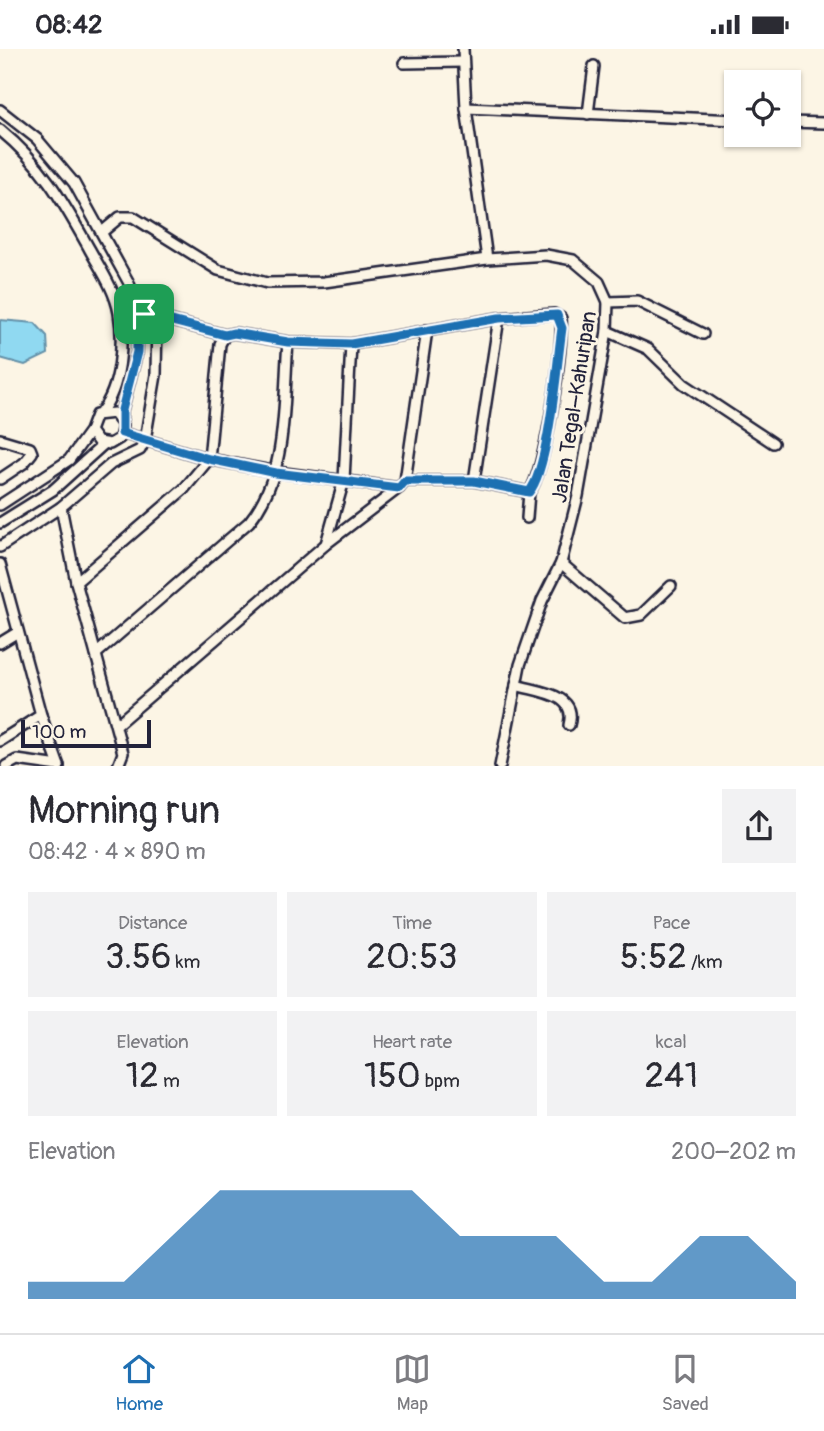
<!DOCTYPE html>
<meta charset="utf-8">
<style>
body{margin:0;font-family:Pangolin,sans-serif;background:#f2f2f3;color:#2b2b33;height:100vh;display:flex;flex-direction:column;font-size:26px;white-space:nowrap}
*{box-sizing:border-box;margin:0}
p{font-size:23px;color:#7c7c81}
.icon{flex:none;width:38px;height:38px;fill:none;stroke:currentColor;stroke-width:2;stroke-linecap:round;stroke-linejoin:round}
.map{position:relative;height:717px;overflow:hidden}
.panel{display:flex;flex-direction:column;background:#fff;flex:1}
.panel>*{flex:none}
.buttons{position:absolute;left:724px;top:21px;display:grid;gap:14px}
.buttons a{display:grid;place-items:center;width:77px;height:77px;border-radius:0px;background:#fff;box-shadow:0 2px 5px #0004;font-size:35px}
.scale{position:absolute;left:21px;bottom:18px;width:130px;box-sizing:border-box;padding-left:7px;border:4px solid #22223b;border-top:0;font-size:19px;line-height:24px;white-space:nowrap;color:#22223b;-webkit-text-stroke:5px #fcf5e5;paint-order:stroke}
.pin{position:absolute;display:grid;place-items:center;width:60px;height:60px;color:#fff;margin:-30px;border-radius:14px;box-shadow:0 4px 10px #0006}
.round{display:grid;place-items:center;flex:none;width:74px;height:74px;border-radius:0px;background:#f2f2f3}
.headline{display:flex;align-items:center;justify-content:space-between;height:119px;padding:0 28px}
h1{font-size:38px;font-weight:600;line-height:52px}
.stats{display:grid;grid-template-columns:repeat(3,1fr);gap:10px;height:119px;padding:7px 28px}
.stats div{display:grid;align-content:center;border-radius:0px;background:#f2f2f3;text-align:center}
.stats b{font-size:35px;font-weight:600}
.stats small{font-size:19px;font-weight:400}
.stats p{font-size:19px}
.chart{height:196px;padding:14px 28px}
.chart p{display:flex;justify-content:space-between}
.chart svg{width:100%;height:126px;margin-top:7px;fill:#1f6fb2;opacity:.7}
.status{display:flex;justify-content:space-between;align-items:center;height:49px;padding:0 35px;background:#fff;direction:ltr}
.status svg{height:19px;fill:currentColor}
.menu{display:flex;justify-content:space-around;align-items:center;height:98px;border-top:2px solid #e1e1e2;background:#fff;font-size:19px;color:#7c7c81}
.menu a{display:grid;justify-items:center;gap:4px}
.menu .on{color:#1f6fb2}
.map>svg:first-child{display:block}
</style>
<div class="status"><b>08:42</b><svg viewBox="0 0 49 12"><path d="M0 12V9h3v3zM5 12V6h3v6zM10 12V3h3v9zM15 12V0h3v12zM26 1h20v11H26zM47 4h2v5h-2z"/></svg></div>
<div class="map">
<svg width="824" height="717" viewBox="0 0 824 717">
<rect width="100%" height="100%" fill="#fcf5e5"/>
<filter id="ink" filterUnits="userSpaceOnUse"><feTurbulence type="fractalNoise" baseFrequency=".0143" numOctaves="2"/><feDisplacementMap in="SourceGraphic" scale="14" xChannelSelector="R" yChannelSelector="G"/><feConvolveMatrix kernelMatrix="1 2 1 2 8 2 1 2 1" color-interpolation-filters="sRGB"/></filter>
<g filter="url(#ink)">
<path fill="#90d9f1" stroke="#6490a8" stroke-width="2" d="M 0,271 L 35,274 L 47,287 L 48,305 L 25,316 L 0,309 Z"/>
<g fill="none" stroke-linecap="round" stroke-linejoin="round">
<g stroke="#22223b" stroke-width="14">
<g id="street">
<path d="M 463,0 L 466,59 L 487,210"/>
<path d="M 404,14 L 463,13"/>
<path d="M 466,59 L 737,71"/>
<path d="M 0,61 L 37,90 L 74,134 L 129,234 L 138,263 L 137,303 L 122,361 L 122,373"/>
<path d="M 588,65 L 594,17"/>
<path d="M 789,73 L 824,74"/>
<path d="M 0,81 C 44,117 63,153 90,201 C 101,221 115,241 119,264 C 124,294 121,338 101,363"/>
<path d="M 102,183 L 120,168 L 133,168 L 218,221 L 267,234 L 324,233 L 487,210 L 546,206 L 573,211 L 599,233 L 608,253 L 607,282 L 578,447 L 561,514 L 542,552 L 520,616 L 500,717"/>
<path d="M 608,253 L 637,252 L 703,285"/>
<path d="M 138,263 L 225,286"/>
<path d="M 607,282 L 648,300 L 684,335 L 773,394"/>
<path d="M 0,390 L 30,399 L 32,404 L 24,414 L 0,430"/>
<path d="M 405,432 L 427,281"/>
<path d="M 474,432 L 499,269"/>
<path d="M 0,456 L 69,411 L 90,382 L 96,366 L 114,364 L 123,376 L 120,389 L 110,395 L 98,393 L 90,382"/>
<path d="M 61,458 L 76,533 L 123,704 L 118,717"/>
<path d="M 527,469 L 529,443"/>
<path d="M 0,474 L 53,441 L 104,395"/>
<path d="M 326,495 L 344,431 L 351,295"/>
<path d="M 0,498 L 61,458 L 111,415 L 140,401 L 145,391 L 156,326 L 157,267"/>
<path d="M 561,514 L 625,569 L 641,566 L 671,537"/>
<path d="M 0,515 L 41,666 L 59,717"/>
<path d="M 76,533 L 184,440 L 209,410 L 220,295 L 225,286 L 234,284 L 288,293 L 351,295 L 499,269 L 554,265 L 561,269 C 564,295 545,425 529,443 L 474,432 L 405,432 L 399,439 L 277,423 L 209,410 L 122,384"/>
<path d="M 0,594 L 18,583"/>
<path d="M 96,605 L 249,473 C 289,424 283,353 288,293"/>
<path d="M 516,636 C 538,643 578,644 569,676"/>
<path d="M 116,676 L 326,495 L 399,439"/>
<path d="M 0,692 L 41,666"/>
<path d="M 6,717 L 17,711 L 59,717"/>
</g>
</g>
<use href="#street" stroke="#fcf5e5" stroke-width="9"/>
</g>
</g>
<g fill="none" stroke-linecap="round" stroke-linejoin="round" filter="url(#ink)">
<g stroke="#fff" stroke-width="14">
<path id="route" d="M 138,263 L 225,286 L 234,284 L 288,293 L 351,295 L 499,269 L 557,266 L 562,279 C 557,314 549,420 529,443 L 474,432 L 405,432 L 399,439 L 276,424 L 209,410 L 122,384 L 122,361 L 137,303 Z"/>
</g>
<use href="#route" stroke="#1f6fb2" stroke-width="9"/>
</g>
<g text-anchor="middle" stroke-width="6" stroke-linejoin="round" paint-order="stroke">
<g font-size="21" fill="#22223b" stroke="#fcf5e5">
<text transform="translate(574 358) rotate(-81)" y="7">Jalan Tegal–Kahuripan</text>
</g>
</g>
</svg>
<div class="buttons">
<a><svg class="icon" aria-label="locate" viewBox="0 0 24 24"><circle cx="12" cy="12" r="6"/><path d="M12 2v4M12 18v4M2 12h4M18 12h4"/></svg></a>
</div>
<div class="scale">100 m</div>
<div class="pin" style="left:144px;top:265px;background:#1e9e55"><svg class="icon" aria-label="arrive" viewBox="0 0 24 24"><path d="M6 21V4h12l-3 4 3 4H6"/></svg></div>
</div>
<section class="panel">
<div class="headline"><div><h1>Morning run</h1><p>08:42 · 4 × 890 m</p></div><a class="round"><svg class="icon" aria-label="share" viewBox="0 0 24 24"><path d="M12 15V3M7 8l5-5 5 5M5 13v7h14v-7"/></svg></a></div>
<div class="stats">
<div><p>Distance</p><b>3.56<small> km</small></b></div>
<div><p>Time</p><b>20:53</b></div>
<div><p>Pace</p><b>5:52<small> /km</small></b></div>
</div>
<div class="stats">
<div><p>Elevation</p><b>12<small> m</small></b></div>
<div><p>Heart rate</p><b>150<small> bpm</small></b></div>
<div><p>kcal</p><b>241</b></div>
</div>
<div class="chart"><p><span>Elevation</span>200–202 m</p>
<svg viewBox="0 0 160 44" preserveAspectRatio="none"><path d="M0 44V38L10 38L20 38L30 22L40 6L50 6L60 6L70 6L80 6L90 22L100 22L110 22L120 38L130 38L140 22L150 22L160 38V44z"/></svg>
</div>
</section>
<nav class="menu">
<a class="on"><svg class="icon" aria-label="home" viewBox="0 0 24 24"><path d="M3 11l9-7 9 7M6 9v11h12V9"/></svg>Home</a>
<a><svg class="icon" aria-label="map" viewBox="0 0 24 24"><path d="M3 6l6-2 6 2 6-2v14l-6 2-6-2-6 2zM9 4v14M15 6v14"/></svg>Map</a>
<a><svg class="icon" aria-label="saved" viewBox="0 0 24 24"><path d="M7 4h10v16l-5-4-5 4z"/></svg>Saved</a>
</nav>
